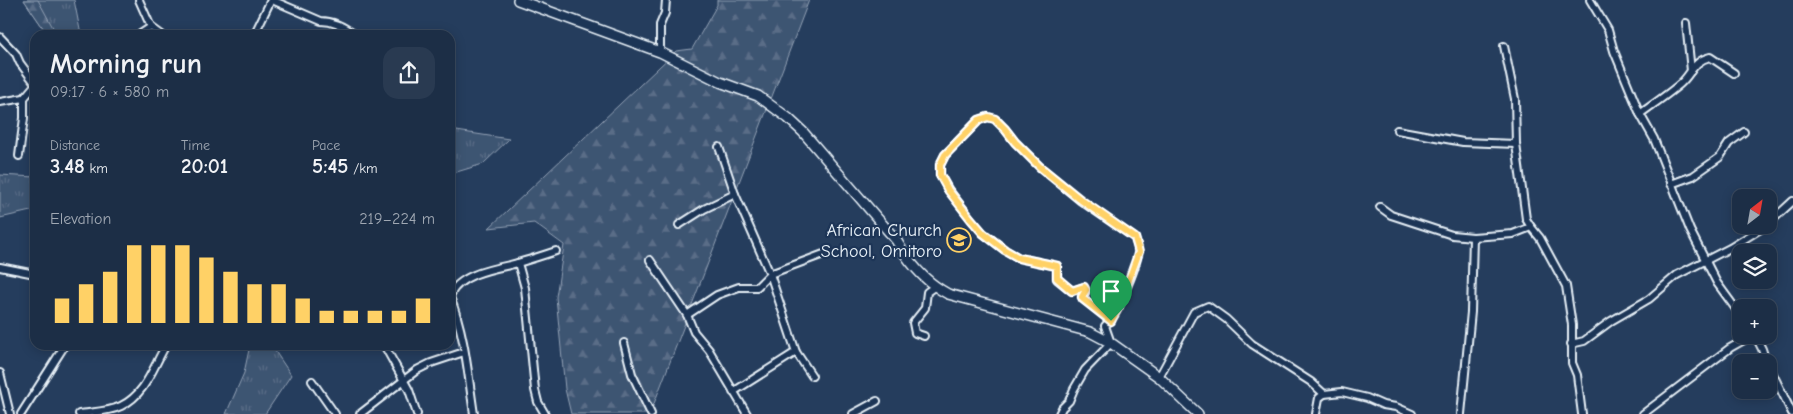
<!DOCTYPE html>
<meta charset="utf-8">
<style>
body{margin:0;font-family:"Comic Neue",sans-serif;background:#293a51;color:#f1f3f6;height:100vh;display:flex;flex-direction:column;font-size:19px;white-space:nowrap}
*{box-sizing:border-box;margin:0}
p{font-size:16px;color:#a0a8b3}
.icon{flex:none;width:28px;height:28px;fill:none;stroke:currentColor;stroke-width:2;stroke-linecap:round;stroke-linejoin:round}
.map{position:relative;flex:1;overflow:hidden}
.panel{position:absolute;left:30px;top:30px;width:425px;height:320px;display:flex;flex-direction:column;background:#1c2e46;border-radius:15px;box-shadow:0 2px 12px #0003,0 0 0 1px #3a4a5f}
.panel>*{flex:none}
.needle{width:32px;rotate:31deg}
.fabs{position:absolute;left:1732px;top:189px;display:grid;gap:10px}
.fabs a{display:grid;place-items:center;width:45px;height:45px;border-radius:10px;background:#1c2e46;box-shadow:0 2px 12px #0003,0 0 0 1px #3a4a5f;font-size:25px}
.pin{position:absolute;display:grid;place-items:center;width:42px;height:42px;color:#fff;margin:-51px -21px;border-radius:50% 50% 50% 0;rotate:-45deg;box-shadow:0 0 5px #0007}
.pin .icon{rotate:45deg}
.round{display:grid;place-items:center;flex:none;width:52px;height:52px;border-radius:15px;background:#293a51}
.headline{display:flex;align-items:center;justify-content:space-between;height:85px;padding:0 20px}
h1{font-size:28px;font-weight:800;line-height:38px}
.stats{display:grid;grid-template-columns:repeat(3,1fr);gap:8px;height:85px;padding:5px 20px}
.stats div{display:grid;align-content:center}
.stats b{font-size:21px;font-weight:800}
.stats small{font-size:14px;font-weight:400}
.stats p{font-size:14px}
.chart{height:140px;padding:10px 20px}
.chart p{display:flex;justify-content:space-between}
.chart svg{width:100%;height:90px;margin-top:5px;stroke:#ffd166;stroke-width:6}
.map>svg:first-child{display:block}
</style>
<div class="map">
<svg width="1793" height="414" viewBox="0 0 1793 414">
<defs>
<pattern id="grass-tufts" width="24" height="20" patternUnits="userSpaceOnUse" patternTransform="scale(1.25)"><rect width="24" height="20" fill="#3e5472"/><path d="M3 7l-1-3M5 7V3M7 7l1-3M15 17l-1-3M17 17v-4M19 17l1-3" fill="none" stroke="#5a6d87"/></pattern>
<pattern id="forest-firs" width="22" height="20" patternUnits="userSpaceOnUse" patternTransform="scale(1.25)"><rect width="22" height="20" fill="#3e5472"/><path d="M5 1l3.5 6h-7zM16 11l3.5 6h-7z" fill="#5a6d87"/></pattern>
</defs>
<rect width="100%" height="100%" fill="#253d5d"/>
<filter id="ink" filterUnits="userSpaceOnUse"><feTurbulence type="fractalNoise" baseFrequency=".02" numOctaves="2"/><feDisplacementMap in="SourceGraphic" scale="10" xChannelSelector="R" yChannelSelector="G"/><feConvolveMatrix kernelMatrix="1 2 1 2 8 2 1 2 1" color-interpolation-filters="sRGB"/></filter>
<g filter="url(#ink)">
<g fill="url(#grass-tufts)" stroke="#93a2b5">
<path d="M 24,0 L 74,0 L 81,35 L 48,35 Z"/>
<path d="M 450,130 L 509,139 L 483,164 L 450,174 Z"/>
<path d="M 0,175 L 35,177 L 35,210 L 0,218 Z"/>
<path d="M 250,345 L 271,345 L 291,375 L 265,414 L 226,414 L 244,373 Z"/>
</g>
<g fill="url(#forest-firs)" stroke="#93a2b5">
<path d="M 24,0 L 38,0 L 57,35 L 48,35 Z"/>
<path d="M 717,0 L 809,0 L 650,414 L 571,414 L 565,389 L 556,297 L 564,245 L 534,223 L 489,228 L 676,51 L 692,49 L 717,5 Z"/>
</g>
<g fill="none" stroke-linecap="round" stroke-linejoin="round">
<g stroke="#e8f1f8" stroke-width="10">
<g id="street">
<path d="M 139,0 L 151,27 L 162,35"/>
<path d="M 272,0 L 321,21 C 333,21 346,28 355,35"/>
<path d="M 1590,0 L 1608,30 L 1614,51 L 1640,114 L 1654,139 L 1690,230 L 1717,283 L 1741,316"/>
<path d="M 1686,23 L 1691,71"/>
<path d="M 139,35 L 151,27"/>
<path d="M 254,35 L 271,0"/>
<path d="M 0,37 L 16,54 L 20,63 L 35,83"/>
<path d="M 1504,46 L 1515,99 L 1516,144 L 1526,219 L 1531,227 L 1540,238 L 1566,286 L 1572,325 L 1572,363 L 1577,375 L 1582,414"/>
<path d="M 660,52 L 660,25 L 665,13 L 666,0"/>
<path d="M 0,102 L 24,98"/>
<path d="M 1640,114 C 1652,105 1670,93 1681,83 C 1692,73 1693,61 1710,57 L 1734,73"/>
<path d="M 1397,130 L 1463,142 L 1516,144"/>
<path d="M 719,147 L 735,194 L 770,274 L 796,352 L 812,376"/>
<path d="M 19,156 L 24,118 L 24,98 L 35,85"/>
<path d="M 1671,184 L 1693,176 L 1720,157 L 1729,143 L 1744,132"/>
<path d="M 1380,207 L 1391,215 L 1452,235 L 1473,237 L 1513,234 L 1531,227"/>
<path d="M 1769,223 L 1793,201"/>
<path d="M 679,225 L 704,209 L 735,194"/>
<path d="M 650,260 L 687,315 L 694,332 L 709,350 L 747,414"/>
<path d="M 518,263 L 525,288 L 535,390 L 538,402 L 545,414"/>
<path d="M 0,267 L 35,274"/>
<path d="M 450,296 C 458,275 491,269 510,265 C 526,261 541,256 556,251"/>
<path d="M 450,297 C 465,334 468,375 474,414"/>
<path d="M 687,315 L 717,295 L 739,287 L 757,287 L 770,274 L 829,252"/>
<path d="M 1755,335 L 1762,349 L 1766,362"/>
<path d="M 924,336 L 915,333 L 913,323 L 925,308 L 927,292 L 934,287"/>
<path d="M 624,343 L 632,374 L 651,414"/>
<path d="M 1571,344 L 1584,341 L 1611,321 L 1649,299 L 1677,275 L 1730,248 L 1767,225"/>
<path d="M 384,345 L 409,390 L 417,414"/>
<path d="M 1769,366 L 1792,413"/>
<path d="M 0,373 L 10,414"/>
<path d="M 1159,377 L 1194,312 L 1208,306 L 1226,319 L 1252,344 L 1311,382 L 1324,394"/>
<path d="M 312,381 L 335,414"/>
<path d="M 733,392 L 796,352"/>
<path d="M 21,414 L 65,345"/>
<path d="M 79,414 C 92,412 109,412 121,406 C 146,394 153,367 166,345"/>
<path d="M 360,414 L 417,370 L 431,363 L 464,352"/>
<path d="M 853,414 L 877,401"/>
<path d="M 1059,414 L 1062,408 L 1069,401 L 1074,389 L 1085,370 L 1111,343 L 1105,326 C 1116,316 1136,269 1138,253 C 1139,249 1136,243 1135,238 L 1081,201 L 1040,167 L 1015,142 L 1005,129 L 995,119 L 988,117 L 979,120 L 945,155 L 940,165 L 940,175 L 948,189 L 971,219 L 983,233 L 1005,250 L 1019,258 L 1057,266 L 1057,279 L 1072,291 L 1084,287 L 1085,293 L 1082,297 L 1083,299 L 1111,321"/>
<path d="M 1316,414 L 1319,398 L 1324,394 L 1342,392 L 1367,398 L 1383,405 L 1396,407 L 1412,414"/>
<path d="M 1461,414 L 1471,312 L 1473,237"/>
<path d="M 1643,414 L 1730,348 L 1753,335"/>
</g>
</g>
<g stroke="#e8f1f8" stroke-width="12">
<path id="secondary" d="M 518,0 L 660,52 L 720,82 L 758,96 L 788,118 L 803,132 L 896,240 C 909,263 925,282 948,294 L 1090,332 L 1111,343 L 1159,377 L 1198,414"/>
</g>
<use href="#street" stroke="#1d3557" stroke-width="6"/>
<use href="#secondary" stroke="#1d3557" stroke-width="9"/>
</g>
</g>
<g fill="none" stroke-linecap="round" stroke-linejoin="round" filter="url(#ink)">
<g stroke="#fff" stroke-width="10">
<path id="route" d="M 988,117 L 995,119 L 1005,129 L 1015,142 L 1040,167 L 1081,200 L 1135,238 L 1139,252 L 1119,307 L 1111,321 L 1083,299 L 1082,297 L 1086,290 L 1084,287 L 1072,291 L 1057,278 L 1057,266 L 1019,258 L 1005,250 L 983,233 L 971,219 L 948,190 L 940,175 L 940,165 L 945,155 L 979,120 Z"/>
</g>
<use href="#route" stroke="#ffd166" stroke-width="6"/>
</g>
<defs>
<g id="school-ring" transform="scale(1.25)"><circle r="9.5" fill="#1d3557" stroke="#ffd166" stroke-width="1.5"/><path d="M0-5L7-2L0 1L-7-2ZM-4 1L0 2.5L4 1V4Q0 6-4 4Z" fill="#ffd166"/></g>
</defs>
<g fill-rule="evenodd">
<use href="#school-ring" x="959" y="240"/>
</g>
<g text-anchor="middle" stroke-width="4.5" stroke-linejoin="round" paint-order="stroke">
<g font-size="18" fill="#e8f1f8" stroke="#1d3557" text-anchor="end">
<text x="942" y="236">African Church<tspan x="942" dy="21">School, Omitoro</tspan></text>
</g>
</g>
</svg>
<div class="fabs">
<a><svg class="needle" viewBox="-14 -14 28 28"><path d="M0-13l5 13h-10z" fill="#e53935"/><path d="M0 13l5-13h-10z" fill="#a0a8b3"/></svg></a>
<a><svg class="icon" aria-label="layers" viewBox="0 0 24 24"><path d="M12 4l9 5-9 5-9-5zM3 14l9 5 9-5"/></svg></a>
<a>+</a>
<a>−</a>
</div>
<div class="pin" style="left:1111px;top:321px;background:#1e9e55"><svg class="icon" aria-label="arrive" viewBox="0 0 24 24"><path d="M6 21V4h12l-3 4 3 4H6"/></svg></div>
<section class="panel">
<div class="headline"><div><h1>Morning run</h1><p>09:17 · 6 × 580 m</p></div><a class="round"><svg class="icon" aria-label="share" viewBox="0 0 24 24"><path d="M12 15V3M7 8l5-5 5 5M5 13v7h14v-7"/></svg></a></div>
<div class="stats">
<div><p>Distance</p><b>3.48<small> km</small></b></div>
<div><p>Time</p><b>20:01</b></div>
<div><p>Pace</p><b>5:45<small> /km</small></b></div>
</div>
<div class="chart"><p><span>Elevation</span>219–224 m</p>
<svg viewBox="0 0 160 44" preserveAspectRatio="none"><path d="M5 44V32M15 44V25M25 44V19M35 44V6M45 44V6M55 44V6M65 44V12M75 44V19M85 44V25M95 44V25M105 44V32M115 44V38M125 44V38M135 44V38M145 44V38M155 44V32"/></svg>
</div>
</section>
</div>
